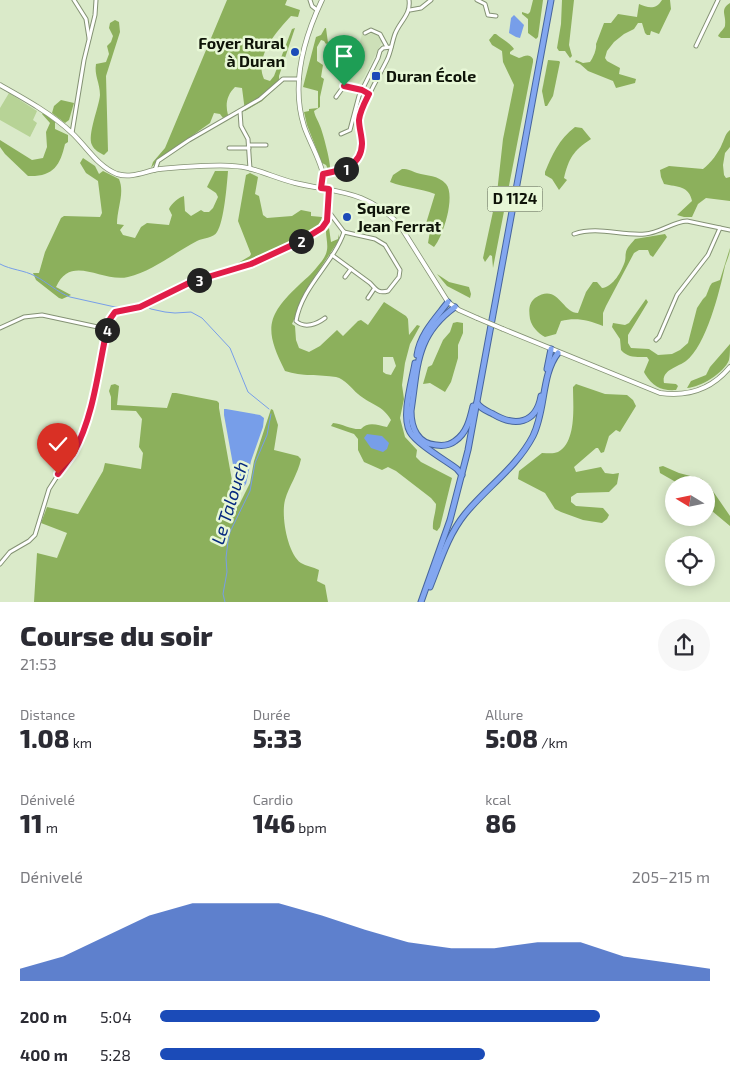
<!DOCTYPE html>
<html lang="fr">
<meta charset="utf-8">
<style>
body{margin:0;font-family:"Exo 2",sans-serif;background:#f7f7f7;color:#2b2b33;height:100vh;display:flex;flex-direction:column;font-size:19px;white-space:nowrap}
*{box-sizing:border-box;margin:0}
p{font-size:16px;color:#7c7c81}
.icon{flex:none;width:28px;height:28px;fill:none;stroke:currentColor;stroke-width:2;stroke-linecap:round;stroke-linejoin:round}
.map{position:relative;height:602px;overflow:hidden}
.sheet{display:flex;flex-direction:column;background:#fff;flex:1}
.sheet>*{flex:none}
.needle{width:32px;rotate:280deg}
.controls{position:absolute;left:665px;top:476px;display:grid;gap:10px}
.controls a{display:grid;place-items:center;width:50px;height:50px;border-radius:50%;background:#fff;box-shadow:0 2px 12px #0003;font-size:25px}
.pin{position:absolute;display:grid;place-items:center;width:42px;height:42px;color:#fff;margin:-51px -21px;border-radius:50% 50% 50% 0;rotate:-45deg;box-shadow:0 0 5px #0007}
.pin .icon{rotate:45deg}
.km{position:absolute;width:25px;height:25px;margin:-12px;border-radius:50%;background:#222;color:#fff;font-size:14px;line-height:25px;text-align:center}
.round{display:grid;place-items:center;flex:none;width:52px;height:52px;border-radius:26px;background:#f7f7f7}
.headline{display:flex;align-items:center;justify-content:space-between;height:85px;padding:0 20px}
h1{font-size:28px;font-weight:800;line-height:38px}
.figures{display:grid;grid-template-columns:repeat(3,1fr);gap:8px;height:85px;padding:5px 20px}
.figures div{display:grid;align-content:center}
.figures b{font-size:25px;font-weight:800}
.figures small{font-size:14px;font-weight:400}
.figures p{font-size:14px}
.chart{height:140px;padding:10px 20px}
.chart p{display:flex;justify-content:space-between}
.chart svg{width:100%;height:90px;margin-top:5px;fill:#1b4bb8;opacity:.7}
ul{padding:0 20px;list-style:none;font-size:16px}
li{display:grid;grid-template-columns:80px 60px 1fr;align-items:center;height:38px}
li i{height:12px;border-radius:6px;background:#1b4bb8}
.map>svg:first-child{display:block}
</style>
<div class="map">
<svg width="730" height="602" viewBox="0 0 730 602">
<rect width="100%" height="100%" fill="#daeac9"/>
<path fill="#cde0b8" d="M 373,32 L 377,34 L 382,42 L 364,77 L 359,83 L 346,81 L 349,60 L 357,48 L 358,42 L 360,42 L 362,34 L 369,35 Z"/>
<path fill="#b7d396" d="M 9,93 L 37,111 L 33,120 L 37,123 L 30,137 L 0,120 L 0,108 Z"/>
<g fill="#8cb05c" fill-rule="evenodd">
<path d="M 227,0 L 287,0 L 285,5 L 300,10 L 298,17 L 291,16 C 276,32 254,57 264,79 L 270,81 L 274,76 L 292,29 L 295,28 L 279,76 L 279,84 L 262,101 L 245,111 L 242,88 L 235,87 C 227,95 225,104 228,115 L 223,118 L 220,114 L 214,113 L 210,123 L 158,160 L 151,168 L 153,162 L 165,148 Z"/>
<path d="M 533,0 L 543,0 L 538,37 L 536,39 L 528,33 L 528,19 L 522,14 L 522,12 L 528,14 L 530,12 Z"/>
<path d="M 562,0 L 574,0 L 569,45 L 572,56 L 570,58 L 565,51 L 559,51 L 557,48 L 561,24 Z"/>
<path d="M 662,0 L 670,0 L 671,9 L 659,34 L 651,31 L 650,35 L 647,35 L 645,33 L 642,23 L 638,23 L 634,29 L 624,34 L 614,42 L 607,51 L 605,58 L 607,61 L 620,68 L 619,74 L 636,79 L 635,83 L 616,88 L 613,81 L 588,71 L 580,64 L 575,62 L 576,60 L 583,63 L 590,62 C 593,58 597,49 596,44 L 604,23 L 611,23 L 618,14 L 637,17 L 639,4 C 648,8 656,10 662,0 Z"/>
<path d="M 730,3 L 730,38 L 721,38 L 718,36 C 720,32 724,29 725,26 C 727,15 719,10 730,3 Z"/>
<path d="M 115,20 L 119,22 L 120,32 L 106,76 L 108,151 L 104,155 C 100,153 94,150 92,145 C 87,135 99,107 100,95 C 100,83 94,75 96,64 L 106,62 L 109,54 L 107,46 L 111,42 L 113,36 L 109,28 L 110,23 Z"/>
<path d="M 325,28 L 326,28 L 328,43 L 326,44 L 324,41 L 321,40 L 317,47 L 317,61 L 323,65 L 321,77 L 324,79 L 320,97 L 320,107 L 314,111 C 315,117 318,120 320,126 C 323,133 331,163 330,169 L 328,169 L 326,165 L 322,163 L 307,125 L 304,112 L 309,111 L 309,109 L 318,108 L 318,91 L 303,87 L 316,37 L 321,35 Z"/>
<path d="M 494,34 L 496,34 C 502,39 510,43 514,49 L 510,52 L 510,54 L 519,58 C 525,56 529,53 533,59 L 533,62 L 493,268 L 492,256 L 490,255 L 485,262 L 483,258 L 497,193 L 503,139 L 514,85 L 503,62 L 502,51 L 492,45 L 489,40 Z"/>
<path d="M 548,60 L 559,61 L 560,62 L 553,96 L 547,106 L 545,106 L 542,91 Z"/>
<path d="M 61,100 L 74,103 L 69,120 L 65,123 L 52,113 L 54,106 Z"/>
<path d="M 43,113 L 55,122 L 55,129 L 68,135 L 68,142 L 65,144 C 60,166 53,177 28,176 L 5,154 L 0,147 L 0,140 L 32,160 L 43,158 L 47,147 L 46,132 L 50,123 L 42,114 Z"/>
<path d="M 575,127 L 582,128 L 591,139 C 573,151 569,158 564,178 L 567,180 L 559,190 L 552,179 L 545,175 L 545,172 C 552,155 559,139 575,127 Z"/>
<path d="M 730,130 L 730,147 L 725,153 L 723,165 L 724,175 L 726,178 L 730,177 L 730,201 L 706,198 L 698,204 L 692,217 L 684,217 L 677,215 L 692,201 C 689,186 678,187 664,184 L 661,177 L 660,170 L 669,166 L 703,169 C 710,164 719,152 722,144 C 725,138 725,134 730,130 Z"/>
<path d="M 83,158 L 95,166 L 99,174 L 103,171 L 119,179 C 125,193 117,208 117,224 L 124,225 L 120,230 L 123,235 L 135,238 L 141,227 L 147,223 L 169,225 L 172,215 L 169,209 C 171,204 179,197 184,196 L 185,211 L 191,216 L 201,210 L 204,212 L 209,212 L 213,208 L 218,197 L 216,193 L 207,187 L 215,171 L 228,171 C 227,184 224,222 217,232 C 214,238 202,238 197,241 C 174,253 153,271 128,277 C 102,283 71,253 56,287 L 71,295 L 62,299 L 59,298 L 36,280 L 33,273 L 39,273 L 45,252 L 61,218 L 64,216 L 100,217 L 102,213 L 98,181 L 86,173 L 80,163 Z"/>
<path d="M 402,169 C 409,169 411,171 417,173 C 427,176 438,175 446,184 C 456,196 443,237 434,247 L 428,243 L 430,231 L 424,230 L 435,194 C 420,188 405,188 390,182 L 393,175 Z"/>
<path d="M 250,173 L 258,177 L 255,194 L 259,196 L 263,215 L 267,218 L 292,216 L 301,210 L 311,212 L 311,216 L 322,217 L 319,226 L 299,239 L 248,262 L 239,265 L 238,263 L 250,256 L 251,254 L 238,221 L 246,175 Z"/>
<path d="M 329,228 L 331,242 L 338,239 L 339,234 L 339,240 L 309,285 L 292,324 L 295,326 L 296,340 L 299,348 L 309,352 L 320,346 L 337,330 L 343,336 L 358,321 L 361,320 L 368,325 L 384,302 L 406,316 L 408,319 L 409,335 L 417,325 L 420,326 L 410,344 L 405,363 L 402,385 L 404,399 L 400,418 L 405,437 L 417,450 L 416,457 L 421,462 L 452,478 L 440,527 L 437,531 L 433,529 C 432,521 436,513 436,504 L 431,498 L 396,471 L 388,467 L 382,470 L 364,462 L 358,450 L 358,439 L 354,434 L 331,426 L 333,423 C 343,424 352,430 361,429 C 368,421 378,425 387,427 L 391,420 C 383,405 369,404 358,394 C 351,388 345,379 336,377 C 319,374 302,377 285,371 C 265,331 265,317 298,286 C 305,279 311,275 317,267 C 321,262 326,257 327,250 C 328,244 326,237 326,231 ZM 383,357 L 393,357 L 396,366 L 391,375 L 386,374 L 383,372 Z"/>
<path d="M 665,234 L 667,237 L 653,257 L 650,255 L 648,250 L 639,250 L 634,253 L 606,306 L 603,313 L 603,326 C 588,320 576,317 561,321 L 556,334 L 545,337 C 538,333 532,327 530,319 C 529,311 528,304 535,298 C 558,282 562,313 578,313 L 586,292 L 593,282 L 597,282 L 602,288 C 613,287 622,271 625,261 C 626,256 625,257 626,252 C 627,247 632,243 635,239 Z"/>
<path d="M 730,248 C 730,254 727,260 725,266 C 720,290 706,346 686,361 C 678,367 661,370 664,383 L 676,384 L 678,386 L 676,390 C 662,391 653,387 645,374 L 644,372 L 649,360 L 647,357 C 636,357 628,358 621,350 L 620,339 L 612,327 L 613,323 L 625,325 L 629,323 L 646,299 L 648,302 L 628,335 L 628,343 L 631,348 L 649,349 L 658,355 L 672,354 L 680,350 L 688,343 L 697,308 L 703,299 L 706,296 L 710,286 L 712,283 L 720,280 Z"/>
<path d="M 437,274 L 449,282 L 469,287 L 471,294 L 470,298 L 447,286 Z"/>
<path d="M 457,322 L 463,323 L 463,333 L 458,345 L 458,358 L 451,382 L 445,392 L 430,383 L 423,384 L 428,367 L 432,365 L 443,340 L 450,332 L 453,323 Z"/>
<path d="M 730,344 C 730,349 730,356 729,360 C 724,373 701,387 687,388 L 691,381 L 706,375 L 710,367 Z"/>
<path d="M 115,384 L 119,386 L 117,405 L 167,408 L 172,393 L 176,393 L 217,401 L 219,403 L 219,408 L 233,486 L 234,501 L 239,505 L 250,483 L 254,461 L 271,409 L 273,410 L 278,425 L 274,450 L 298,456 L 301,459 C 298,474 289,486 285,500 C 281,515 287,553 301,563 C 306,566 313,567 319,570 L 317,581 L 325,585 L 328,602 L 34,602 L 37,553 L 57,558 L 67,533 L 41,523 L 47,507 L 78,514 L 103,471 L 105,463 L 141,469 L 143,453 L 139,447 L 142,419 L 136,411 L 111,410 L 111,397 L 109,391 L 111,385 Z"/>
<path d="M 576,384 L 605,394 L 627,395 L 633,400 L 636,406 L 620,432 L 616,430 L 609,436 L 604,452 L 601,453 L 598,448 L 596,448 L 574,467 L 576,472 L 601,467 L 605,473 L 613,474 L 619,473 L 617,484 L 609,492 L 577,493 L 571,497 L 571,502 L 576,506 L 603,508 L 609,515 L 607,519 L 602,523 L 583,520 L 561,512 L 555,509 L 545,493 L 518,479 L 519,471 L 542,453 C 548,453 553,454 558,452 C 577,442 573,405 573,387 Z"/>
<path d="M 663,466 L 679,473 L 702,479 L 708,484 L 730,516 L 730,526 L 706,506 L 706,485 L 681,485 L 660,473 L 659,467 Z"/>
</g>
<g fill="#779ee9">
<path d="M 514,15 L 524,25 L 520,38 L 516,37 L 509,33 L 511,18 Z"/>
<path d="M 224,409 L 226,409 L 260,415 L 264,418 L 263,427 L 251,461 L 246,484 L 241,489 L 238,488 L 236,481 L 224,415 Z"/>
<path d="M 367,434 L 382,436 L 389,443 L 387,449 L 383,452 L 371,448 L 364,438 Z"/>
</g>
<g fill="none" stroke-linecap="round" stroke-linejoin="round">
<g stroke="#779ee9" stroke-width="1">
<path d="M 0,264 C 11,270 24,270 35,276 C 47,282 57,292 70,297 L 115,307 L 133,307 L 144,304"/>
<path d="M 146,306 L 151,309 L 165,312 L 175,313 L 191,312 L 202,318 L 230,348 L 248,392 L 269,409"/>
<path d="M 225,602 L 223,594 L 227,572 L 226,558 L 228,541 L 230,532 L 250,491 L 255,463 L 267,435 L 271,414"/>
</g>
<g stroke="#849274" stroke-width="5">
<g id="minor">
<path d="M 74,0 L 86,19 L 89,38"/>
<path d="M 310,0 L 312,6 L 317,10"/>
<path d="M 477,0 L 485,4 L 488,15 L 496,16"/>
<path d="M 410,10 L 421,8 L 431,0"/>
<path d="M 365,33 L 371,30 L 380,34 L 387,47"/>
<path d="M 696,46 L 718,0"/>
<path d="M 344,86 L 340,72 L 345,50"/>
<path d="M 344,86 L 362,90 L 369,94"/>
<path d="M 336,97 L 344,86"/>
<path d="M 240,111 L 241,126 L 248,139 L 250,169"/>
<path d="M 72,133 L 84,60 L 95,15 L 96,0"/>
<path d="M 341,134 L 350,130 L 359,96 L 378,58 L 380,51 L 383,48 L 391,47"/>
<path d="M 249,145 L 266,145"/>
<path d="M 229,148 L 249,148"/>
<path d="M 155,170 L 158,161 L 189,140 L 260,99 L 283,79 L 299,79"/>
<path d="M 323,174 C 335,172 350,171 357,160 C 368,144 355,125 363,108 C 370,91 379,76 387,60 C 391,52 392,42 395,34 C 400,21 411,15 409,0"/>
<path d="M 329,212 L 344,232"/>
<path d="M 574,234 C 598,226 621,236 645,234 C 660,233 672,222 687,221 L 730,230"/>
<path d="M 332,255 L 370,283 C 376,289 378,294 388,291 L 399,277 L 400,270 L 385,245 L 375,239 L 344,232"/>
<path d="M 345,277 L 351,269"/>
<path d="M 368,298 L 374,289"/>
<path d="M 325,318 C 317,324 305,329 296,321 C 302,286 333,264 344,232"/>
<path d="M 0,328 L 24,317 L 42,315 L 107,329"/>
<path d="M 656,340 L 659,337 L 677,295 L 708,255 L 720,228"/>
<path d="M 0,564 L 10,552 L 29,541 L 35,535 L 49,489 L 76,447 L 90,409 L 107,329 L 110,319 L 115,313 L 140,307 L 191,282 L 251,264 L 301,241 L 322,228 L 327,221 L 329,189"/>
</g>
</g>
<g stroke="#849274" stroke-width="5.5">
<g id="tertiary">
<path d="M 0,85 C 25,99 52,114 72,133 C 86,146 98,167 117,174 C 130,178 141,173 154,170 C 164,168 174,168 184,167 C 205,166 228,164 248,168 C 264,172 279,179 295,183 C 339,193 365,190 399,224 L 448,302 L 459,310 L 477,318"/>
<path d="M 321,188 C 322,184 323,180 323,176 C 323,165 308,139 304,126 C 291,85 304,38 322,0"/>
<path d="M 503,329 L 660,393 C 688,397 712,389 730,367"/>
</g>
</g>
<g stroke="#46659d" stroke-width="7">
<g id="trunk">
<path d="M 455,307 C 415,336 418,367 411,411 C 411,428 418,444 436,445 C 443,446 450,445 455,441 C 467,433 470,419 473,406"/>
<path d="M 417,355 C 420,334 435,319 448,302"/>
<path d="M 415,363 C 412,381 401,416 410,432 C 417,444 445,460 457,469 L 462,475"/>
<path d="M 547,369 L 551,349"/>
<path d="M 477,403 C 481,409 487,411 493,414 C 515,427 536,424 541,396"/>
<path d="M 430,587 C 440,562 448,535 465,514 C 486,488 517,467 533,436 C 546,410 541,375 558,353"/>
<path d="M 421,602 L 450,520 L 468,450 L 551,0"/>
</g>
</g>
<use href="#minor" stroke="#fff" stroke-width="3"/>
<use href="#tertiary" stroke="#fff" stroke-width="4"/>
<use href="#trunk" stroke="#83a7f0" stroke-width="5"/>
<g stroke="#849274" stroke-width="5.5" stroke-linecap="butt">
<path id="tertiary-bridge" d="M 477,318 L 503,329"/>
</g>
<use href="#tertiary-bridge" stroke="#fff" stroke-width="4"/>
</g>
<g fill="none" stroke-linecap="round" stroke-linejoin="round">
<g stroke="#fff" stroke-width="10">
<path id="route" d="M 58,474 C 63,467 69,460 74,452 C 94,415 98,370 107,329 L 110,319 L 115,312 L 140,307 L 191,282 L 251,264 L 301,241 L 322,228 L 327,221 L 329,189 L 321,188 L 323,174 C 342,170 361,167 362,144 C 362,136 359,128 359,120 C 360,111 365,102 369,94 L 362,90 L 344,86"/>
</g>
<use href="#route" stroke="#e11d48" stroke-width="6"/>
</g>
<g fill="#1b4bb8" stroke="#e7f7d6" stroke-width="2">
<circle cx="295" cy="52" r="5"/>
<rect x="371" y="71" width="10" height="10" rx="2.5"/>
<circle cx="347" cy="217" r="5"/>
</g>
<g text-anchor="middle" stroke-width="5" stroke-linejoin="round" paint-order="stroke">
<rect fill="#e7f7d6" stroke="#4f5746" stroke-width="1" x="487.5" y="186.5" width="55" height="25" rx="4"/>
<g font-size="15" font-weight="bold" fill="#0e1308">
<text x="515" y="204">D 1124</text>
</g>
<g font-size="16" font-weight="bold" fill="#0e1308" stroke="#e7f7d6" text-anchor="start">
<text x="285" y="49" text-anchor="end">Foyer Rural<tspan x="285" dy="18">à Duran</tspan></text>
<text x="386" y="82">Duran École</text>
<text x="357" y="214">Square<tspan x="357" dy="18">Jean Ferrat</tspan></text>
</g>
<g font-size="18" font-style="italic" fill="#05297f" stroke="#e7f7d6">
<text transform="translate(230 503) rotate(-73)" y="6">Le Talouch</text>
</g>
</g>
</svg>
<div class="controls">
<a><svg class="needle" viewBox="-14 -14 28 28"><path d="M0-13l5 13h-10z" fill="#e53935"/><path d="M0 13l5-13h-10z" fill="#7c7c81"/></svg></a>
<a><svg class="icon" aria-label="locate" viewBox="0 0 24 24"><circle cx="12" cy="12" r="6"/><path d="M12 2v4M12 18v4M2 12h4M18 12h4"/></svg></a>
</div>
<div class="pin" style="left:344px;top:86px;background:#1e9e55"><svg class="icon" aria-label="arrive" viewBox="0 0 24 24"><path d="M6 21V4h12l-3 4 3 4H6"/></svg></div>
<div class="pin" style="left:58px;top:474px;background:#d93025"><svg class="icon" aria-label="check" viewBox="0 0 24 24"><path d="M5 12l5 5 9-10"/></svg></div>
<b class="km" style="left:346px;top:169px">1</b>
<b class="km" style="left:301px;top:241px">2</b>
<b class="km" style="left:199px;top:280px">3</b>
<b class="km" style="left:107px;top:330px">4</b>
</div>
<section class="sheet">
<div class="headline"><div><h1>Course du soir</h1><p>21:53</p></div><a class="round"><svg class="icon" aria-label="share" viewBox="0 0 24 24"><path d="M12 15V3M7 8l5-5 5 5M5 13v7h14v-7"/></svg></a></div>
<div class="figures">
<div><p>Distance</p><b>1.08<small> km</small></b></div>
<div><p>Durée</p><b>5:33</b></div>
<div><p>Allure</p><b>5:08<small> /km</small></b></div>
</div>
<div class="figures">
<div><p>Dénivelé</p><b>11<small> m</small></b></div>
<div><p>Cardio</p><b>146<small> bpm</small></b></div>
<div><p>kcal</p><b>86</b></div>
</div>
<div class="chart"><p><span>Dénivelé</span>205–215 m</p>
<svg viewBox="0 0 160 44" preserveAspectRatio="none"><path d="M0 44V38L10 32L20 22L30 12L40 6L50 6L60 6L70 12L80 19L90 25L100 28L110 28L120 25L130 25L140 32L150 35L160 38V44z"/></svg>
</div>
<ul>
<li><b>200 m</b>5:04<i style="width:80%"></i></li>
<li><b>400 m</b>5:28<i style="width:59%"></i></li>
</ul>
</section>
